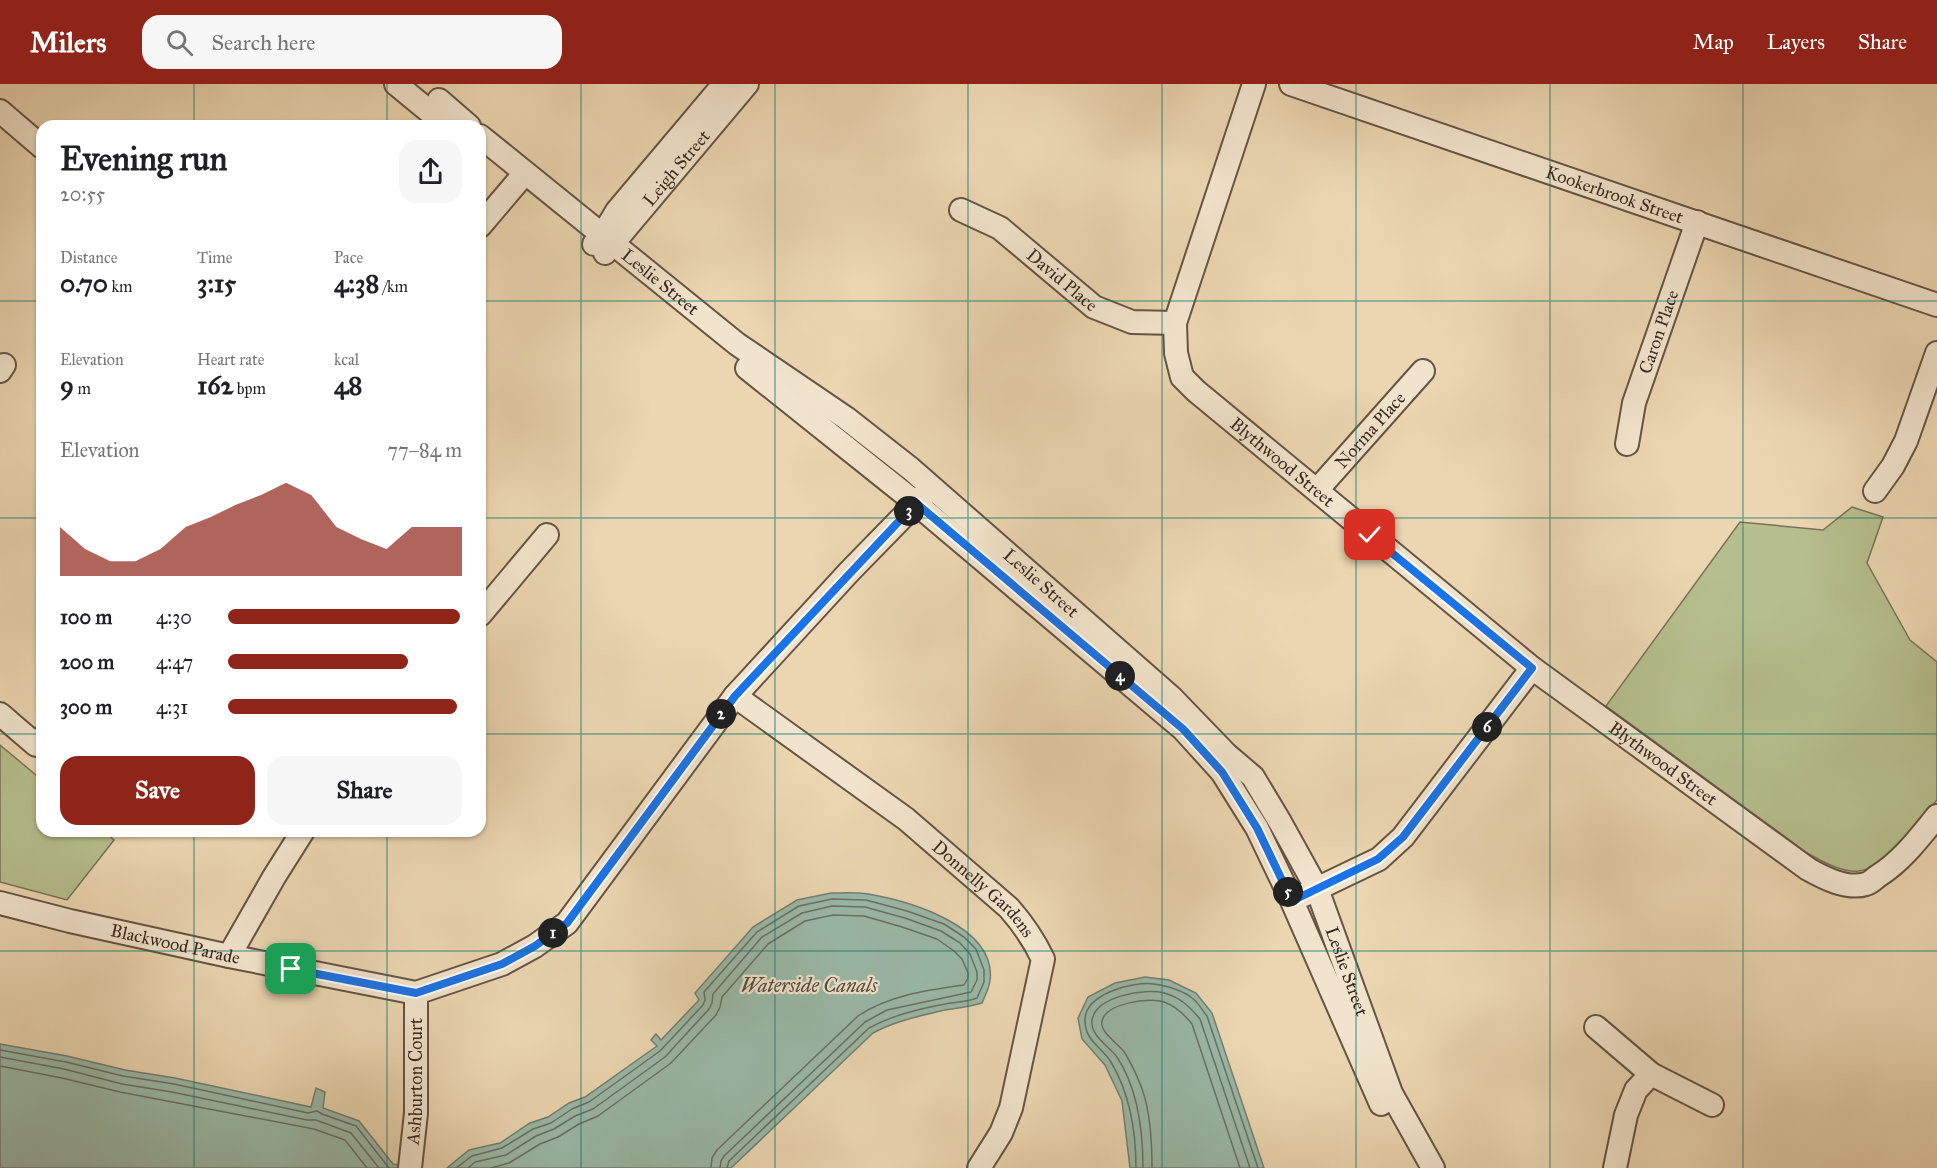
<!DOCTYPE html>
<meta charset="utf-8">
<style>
body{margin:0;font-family:"IM FELL Great Primer",serif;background:#f6f6f6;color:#202124;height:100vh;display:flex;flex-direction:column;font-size:22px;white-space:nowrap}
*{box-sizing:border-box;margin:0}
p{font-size:20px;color:#757577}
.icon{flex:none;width:33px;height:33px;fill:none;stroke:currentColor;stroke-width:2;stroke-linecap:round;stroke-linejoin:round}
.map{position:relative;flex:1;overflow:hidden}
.panel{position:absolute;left:36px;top:36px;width:450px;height:717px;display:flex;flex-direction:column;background:#fff;border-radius:18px;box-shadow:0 2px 4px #0004}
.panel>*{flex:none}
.pin{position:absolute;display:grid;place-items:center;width:51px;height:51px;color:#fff;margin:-26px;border-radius:12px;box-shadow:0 3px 9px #0006}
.km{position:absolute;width:30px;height:30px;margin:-15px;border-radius:50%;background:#222;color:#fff;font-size:16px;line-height:30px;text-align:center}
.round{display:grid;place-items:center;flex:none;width:63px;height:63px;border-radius:18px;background:#f6f6f6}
.headline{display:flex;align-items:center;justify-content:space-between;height:102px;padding:0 24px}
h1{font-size:33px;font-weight:800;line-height:45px}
.metrics{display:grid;grid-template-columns:repeat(3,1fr);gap:9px;height:102px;padding:6px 24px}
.metrics div{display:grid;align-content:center}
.metrics b{font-size:26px;font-weight:800}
.metrics small{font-size:16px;font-weight:400}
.metrics p{font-size:16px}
.chart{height:168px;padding:12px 24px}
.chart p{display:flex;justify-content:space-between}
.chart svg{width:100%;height:108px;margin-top:6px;fill:#8f2418;opacity:.7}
.action{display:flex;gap:12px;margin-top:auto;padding:12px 24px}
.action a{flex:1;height:69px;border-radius:18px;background:#8f2418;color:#fff;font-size:24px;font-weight:800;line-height:69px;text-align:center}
.action a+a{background:#f6f6f6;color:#202124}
ul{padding:0 24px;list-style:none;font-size:20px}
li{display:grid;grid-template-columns:96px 72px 1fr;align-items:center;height:45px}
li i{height:15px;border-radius:8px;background:#8f2418}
header{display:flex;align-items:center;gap:36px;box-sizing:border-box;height:84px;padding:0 30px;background:#8f2418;color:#fff}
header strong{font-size:28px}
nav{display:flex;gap:33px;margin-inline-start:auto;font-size:21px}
.search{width:420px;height:54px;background:#f6f6f6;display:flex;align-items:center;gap:15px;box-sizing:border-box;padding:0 21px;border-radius:18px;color:#757577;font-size:22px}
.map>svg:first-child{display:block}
</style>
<header>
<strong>Milers</strong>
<div class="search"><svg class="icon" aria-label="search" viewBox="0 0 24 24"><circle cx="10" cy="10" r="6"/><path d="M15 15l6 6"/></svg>Search here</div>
<nav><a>Map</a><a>Layers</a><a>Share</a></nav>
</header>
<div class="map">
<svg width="1937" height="1084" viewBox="0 0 1937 1084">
<rect width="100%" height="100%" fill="#ebd6b1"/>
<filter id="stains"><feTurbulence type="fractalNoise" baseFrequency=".00333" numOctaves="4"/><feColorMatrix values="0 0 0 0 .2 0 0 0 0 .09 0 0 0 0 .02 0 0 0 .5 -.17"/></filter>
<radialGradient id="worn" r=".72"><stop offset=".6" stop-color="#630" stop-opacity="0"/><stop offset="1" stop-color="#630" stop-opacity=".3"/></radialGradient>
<g fill="#b6be8d" stroke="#787356" stroke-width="1.5">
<path d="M 1852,423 L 1883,433 L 1867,479 L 1910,556 L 1937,578 L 1937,716 C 1921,735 1885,784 1859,787 C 1841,789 1822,777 1807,769 L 1606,622 L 1740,438 L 1823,446 Z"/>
<path d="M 0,661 L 42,696 L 42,747 L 104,747 L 114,756 L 67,816 L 0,798 Z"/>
</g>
<g fill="#99b9a8" stroke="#737f72" stroke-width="1.5">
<path d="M 831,809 C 843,809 856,808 868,810 C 909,817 997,842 990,897 C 989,904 985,912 982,919 C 969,923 958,924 945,926 C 920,932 895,937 873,949 L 731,1084 L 447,1084 L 469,1066 L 500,1059 L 530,1039 L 548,1033 L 569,1019 L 585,1013 L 657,962 L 651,956 L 656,950 L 661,956 L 699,916 L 695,909 L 753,843 L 797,816 Z"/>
<path d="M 1145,893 L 1169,896 L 1196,909 L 1212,929 L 1264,1084 L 1130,1084 L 1122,1017 L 1105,981 L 1082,955 L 1078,934 L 1088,913 L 1115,899 Z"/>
<path d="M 0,960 L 67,972 L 125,986 L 175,994 L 311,1023 L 316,1004 L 325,1008 L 323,1024 L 359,1037 L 393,1080 L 416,1084 L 0,1084 Z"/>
</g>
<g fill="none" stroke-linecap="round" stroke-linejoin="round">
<g stroke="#6a7064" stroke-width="1.5">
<path d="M 0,966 L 66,978 L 123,992 L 174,1000 L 308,1029 L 317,1027 L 322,1030 L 356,1042 L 389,1084"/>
<path d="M 0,973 L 64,985 L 122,1000 L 172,1008 L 307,1036 L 316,1036 L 351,1049 L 379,1084"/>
<path d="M 0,982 L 62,994 L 120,1008 L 314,1045 L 345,1056 L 367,1084"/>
<path d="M 456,1084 L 472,1072 L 502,1064 L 533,1045 L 551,1039 L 572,1025 L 589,1018 L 660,967 L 703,921 L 705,916 L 704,908 L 757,848 L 799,822 L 832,815 L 866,816 L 907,827 L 944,840 L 964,853 L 976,865 L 984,886 L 984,898 L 977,914 C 967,918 956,918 945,920 C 919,925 893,931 869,944 L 729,1077 L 727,1084"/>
<path d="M 468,1084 L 475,1078 L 506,1071 L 536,1052 L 554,1045 L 575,1032 L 593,1025 L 665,973 L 709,925 L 712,919 L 713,910 L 762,853 L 802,829 L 832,822 L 865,823 L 905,834 L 941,847 L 960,859 L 970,870 L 977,888 L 977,896 L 971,908 L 887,926 L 865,938 L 724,1072 L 721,1077 L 720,1084"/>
<path d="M 491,1084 L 509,1079 L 540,1060 L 558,1053 L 579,1040 L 598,1032 L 671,979 L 716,931 L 720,923 L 722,913 L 768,860 L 805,837 L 833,831 L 864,832 L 902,843 L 937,855 L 954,867 L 962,875 L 968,889 L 968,894 L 964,901 C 929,906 889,911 858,932 L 717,1066 L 712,1074 L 711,1084"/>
<path d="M 1136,1084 C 1136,1048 1130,1010 1111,978 C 1102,963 1085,957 1085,937 C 1084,910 1133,897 1154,900 C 1167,902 1182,906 1192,914 C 1198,918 1202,926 1207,932 L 1258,1084"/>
<path d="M 1143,1084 C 1143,1047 1138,1005 1117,973 C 1109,962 1090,952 1092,936 C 1096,912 1145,904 1164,909 C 1180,913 1190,923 1200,935 L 1250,1084"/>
<path d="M 1152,1084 C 1152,1063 1150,1031 1144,1011 C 1140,998 1132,981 1125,969 C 1119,960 1099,948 1102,937 C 1106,919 1150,913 1164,918 C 1176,922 1184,930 1192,940 L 1240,1084"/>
</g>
<g stroke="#665444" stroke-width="26">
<g id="minor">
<path d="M 396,0 L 447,42"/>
<path id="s1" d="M 1254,0 L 1175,239 L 1176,269 L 1182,293 L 1196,307 L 1532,584 L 1808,785 C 1824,794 1847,806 1866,800 C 1870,799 1874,795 1878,792 C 1902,777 1919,754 1937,732"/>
<path id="s2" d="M 1291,0 L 1937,221"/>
<path d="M 439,16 L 469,42"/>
<path d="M 0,27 L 42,63"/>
<path id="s3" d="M 480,52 L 737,260 L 846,334 L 911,385 L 1171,613 L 1226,670 L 1253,693 L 1280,738 L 1317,805 L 1391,1009 L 1433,1084"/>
<path id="s4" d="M 961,126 L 1000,144 L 1094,223 L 1132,238 L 1175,239"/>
<path d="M 480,142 L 525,89"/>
<path d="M 594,160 L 605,147 L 617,127 L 724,0"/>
<path id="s5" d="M 605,169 L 747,0"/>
<path d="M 747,284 L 906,411 L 1183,645 L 1222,688 L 1257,744 L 1292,817 L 1381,1020"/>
<path d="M 0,287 L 4,281"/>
<path id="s6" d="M 1627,360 L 1634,319 L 1697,138"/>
<path id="s7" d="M 1317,406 L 1423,287"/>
<path d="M 1875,407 L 1893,382 L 1906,357 L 1937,269"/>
<path d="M 480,531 L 547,451"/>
<path id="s8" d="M 735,612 L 906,735 L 1009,824 C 1023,840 1034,856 1043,875 L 1011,1024 L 1001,1049 L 979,1084"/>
<path d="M 0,630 L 36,661 L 42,654"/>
<path d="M 1304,811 L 1379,775 L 1403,753 L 1532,584"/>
<path id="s9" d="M 0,819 L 70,837 L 229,872 L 416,909 L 502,880 L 535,862 L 567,839 L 735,612 L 849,488 L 925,410"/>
<path d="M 229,872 L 274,793 L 303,747"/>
<path d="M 1596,943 L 1651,990 L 1712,1021"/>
<path id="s10" d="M 410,1084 L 416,1029 L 416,909"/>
<path d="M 1615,1084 L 1626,1031 L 1636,1006 L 1651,990"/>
</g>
</g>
<use href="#minor" stroke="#f2e4cc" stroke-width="22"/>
</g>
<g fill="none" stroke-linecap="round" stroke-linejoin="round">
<g stroke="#fff" stroke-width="12">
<path id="route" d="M 291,885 L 416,909 L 502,880 L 535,862 L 567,839 L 735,612 L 916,419 L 1183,645 L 1222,688 L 1257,744 L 1292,817 L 1378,775 L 1403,753 L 1532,584 L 1370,451"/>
</g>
<use href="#route" stroke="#1a73e8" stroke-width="8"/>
</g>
<path fill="none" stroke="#0f766e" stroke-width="1.5" stroke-opacity="0.55" d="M 194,0 L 194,42M 387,0 L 387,42M 581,0 L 581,1084M 775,0 L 775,1084M 968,0 L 968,1084M 1162,0 L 1162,1084M 1356,0 L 1356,1084M 1550,0 L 1550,1084M 1743,0 L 1743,1084M 0,217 L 42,217M 480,217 L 1937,217M 0,434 L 42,434M 480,434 L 1937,434M 0,650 L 42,650M 480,650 L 1937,650M 194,747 L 194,1084M 387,747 L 387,1084M 0,867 L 1937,867"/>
<g text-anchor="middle" stroke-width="4.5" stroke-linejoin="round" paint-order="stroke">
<g font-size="18" fill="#3a2820" stroke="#f2e4cc">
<text dy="6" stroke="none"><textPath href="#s5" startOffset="111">Leigh Street</textPath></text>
<text dy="6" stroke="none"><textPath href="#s2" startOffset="342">Kookerbrook Street</textPath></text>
<text dy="6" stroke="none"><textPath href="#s4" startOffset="124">David Place</textPath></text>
<text dy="6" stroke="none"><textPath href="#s3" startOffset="232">Leslie Street</textPath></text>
<text dy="6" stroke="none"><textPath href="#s6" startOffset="117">Caron Place</textPath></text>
<text dy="6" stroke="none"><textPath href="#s7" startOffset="80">Norma Place</textPath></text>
<text dy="6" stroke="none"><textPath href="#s1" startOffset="438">Blythwood Street</textPath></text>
<text dy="6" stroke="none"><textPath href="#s3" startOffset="718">Leslie Street</textPath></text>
<text dy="6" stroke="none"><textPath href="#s1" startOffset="924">Blythwood Street</textPath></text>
<text dy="6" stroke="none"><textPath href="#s8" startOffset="315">Donnelly Gardens</textPath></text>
<text dy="6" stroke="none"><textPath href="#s9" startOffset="180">Blackwood Parade</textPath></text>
<text dy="6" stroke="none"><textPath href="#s3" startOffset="1222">Leslie Street</textPath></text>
<text dy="6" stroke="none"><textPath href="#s10" startOffset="87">Ashburton Court</textPath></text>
</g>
<g font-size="20" font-style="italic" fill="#524c42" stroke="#f2e4cc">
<text x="809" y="908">Waterside Canals</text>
</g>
</g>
<rect width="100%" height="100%" filter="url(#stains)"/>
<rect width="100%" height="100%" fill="url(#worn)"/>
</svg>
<div class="pin" style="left:291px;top:885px;background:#1e9e55"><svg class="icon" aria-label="arrive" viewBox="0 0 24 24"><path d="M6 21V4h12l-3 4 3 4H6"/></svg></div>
<div class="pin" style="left:1370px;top:451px;background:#d93025"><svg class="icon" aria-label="check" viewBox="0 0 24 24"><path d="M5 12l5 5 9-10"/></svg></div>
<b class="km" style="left:553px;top:849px">1</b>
<b class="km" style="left:721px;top:630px">2</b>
<b class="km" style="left:909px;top:427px">3</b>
<b class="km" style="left:1120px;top:592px">4</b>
<b class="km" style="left:1288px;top:808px">5</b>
<b class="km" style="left:1487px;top:643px">6</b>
<section class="panel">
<div class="headline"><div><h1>Evening run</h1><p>20:55</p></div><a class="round"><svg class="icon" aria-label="share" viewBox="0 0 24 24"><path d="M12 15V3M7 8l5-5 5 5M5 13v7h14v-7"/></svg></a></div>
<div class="metrics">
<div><p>Distance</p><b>0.70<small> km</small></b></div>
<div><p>Time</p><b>3:15</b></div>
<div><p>Pace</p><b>4:38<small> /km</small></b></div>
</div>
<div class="metrics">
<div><p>Elevation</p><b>9<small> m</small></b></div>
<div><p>Heart rate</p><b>162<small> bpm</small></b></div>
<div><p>kcal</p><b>48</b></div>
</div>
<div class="chart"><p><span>Elevation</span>77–84 m</p>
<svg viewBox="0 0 160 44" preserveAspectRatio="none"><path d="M0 44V24L10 33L20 38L30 38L40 33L50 24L60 20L70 15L80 11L90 6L100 11L110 24L120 29L130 33L140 24L150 24L160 24V44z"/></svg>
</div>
<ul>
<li><b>100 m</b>4:30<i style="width:99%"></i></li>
<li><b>200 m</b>4:47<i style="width:77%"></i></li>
<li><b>300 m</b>4:31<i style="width:98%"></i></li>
</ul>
<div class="action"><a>Save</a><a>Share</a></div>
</section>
</div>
